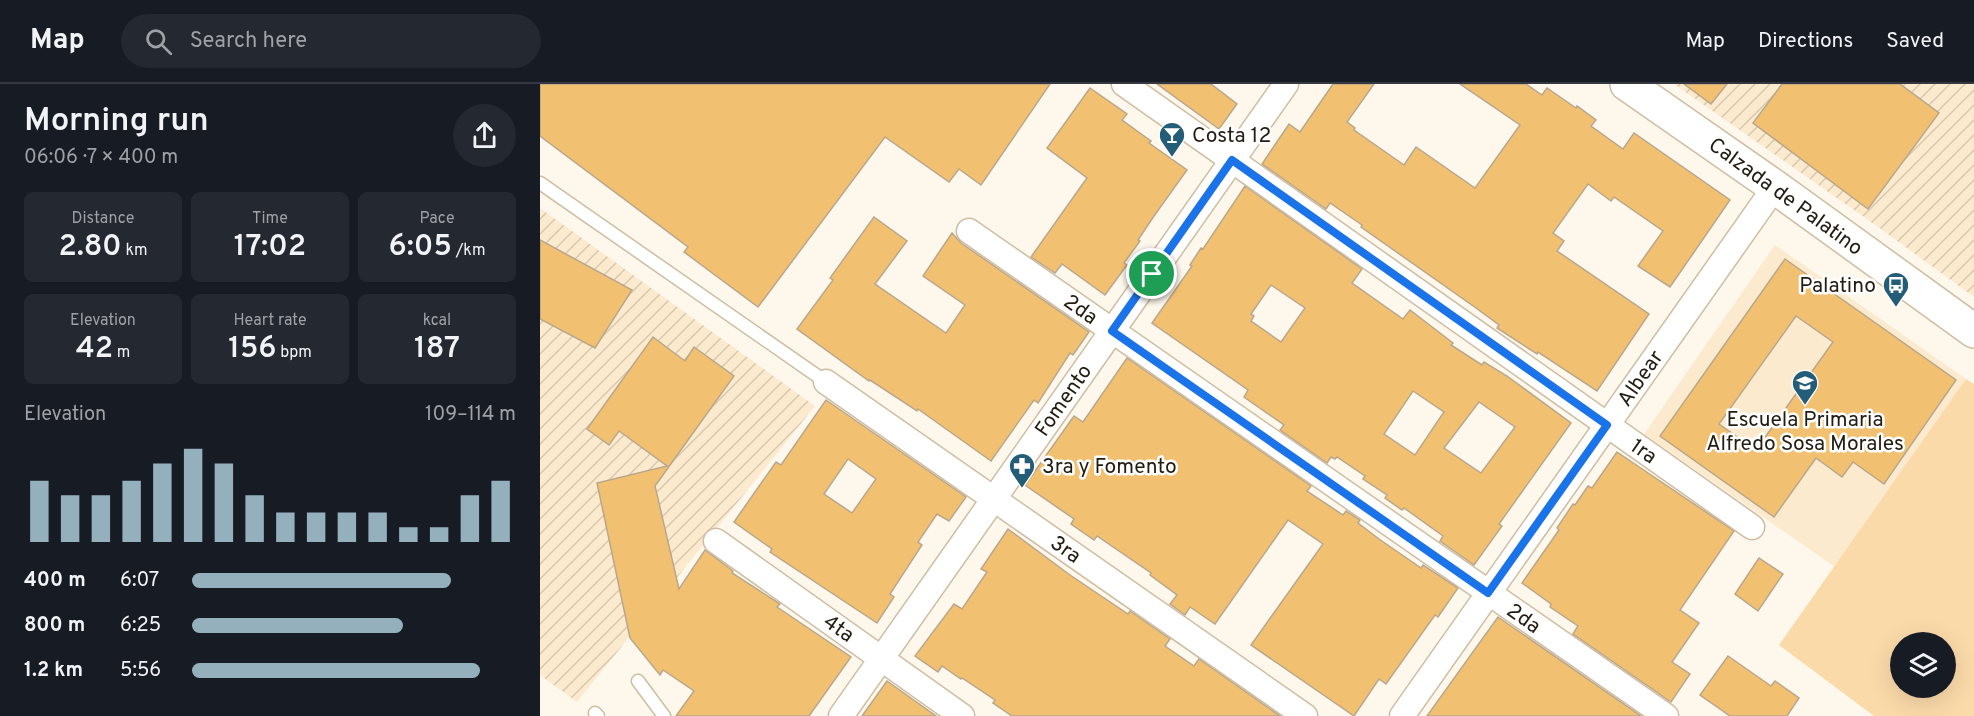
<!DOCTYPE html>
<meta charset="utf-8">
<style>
body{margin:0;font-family:Overpass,sans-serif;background:#242831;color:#f1f3f6;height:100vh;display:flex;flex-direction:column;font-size:22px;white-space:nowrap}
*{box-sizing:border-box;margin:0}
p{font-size:20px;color:#9ea1a6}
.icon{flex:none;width:33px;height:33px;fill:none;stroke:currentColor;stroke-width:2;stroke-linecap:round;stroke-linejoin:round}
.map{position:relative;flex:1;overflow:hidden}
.drawer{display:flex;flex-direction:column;background:#171b24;width:540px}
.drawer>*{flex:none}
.controls{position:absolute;left:1350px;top:548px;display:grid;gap:12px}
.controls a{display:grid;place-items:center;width:66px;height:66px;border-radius:50%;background:#171b24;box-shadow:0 6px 24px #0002;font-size:30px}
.pin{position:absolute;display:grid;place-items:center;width:51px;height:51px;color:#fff;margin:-26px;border:3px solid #fff;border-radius:50%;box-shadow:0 2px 6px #0007}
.round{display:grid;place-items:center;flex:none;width:63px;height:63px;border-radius:32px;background:#242831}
.head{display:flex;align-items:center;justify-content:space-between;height:102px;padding:0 24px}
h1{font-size:33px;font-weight:600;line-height:45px}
.figures{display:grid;grid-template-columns:repeat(3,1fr);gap:9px;height:102px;padding:6px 24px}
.figures div{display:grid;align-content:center;border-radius:9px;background:#242831;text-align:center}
.figures b{font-size:30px;font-weight:600}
.figures small{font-size:16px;font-weight:400}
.figures p{font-size:16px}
.chart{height:168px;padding:12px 24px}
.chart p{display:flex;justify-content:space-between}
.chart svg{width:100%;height:108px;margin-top:6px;stroke:#95b0bd;stroke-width:6}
ul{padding:0 24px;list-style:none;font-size:20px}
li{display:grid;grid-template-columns:96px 72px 1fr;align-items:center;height:45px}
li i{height:15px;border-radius:8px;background:#95b0bd}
header{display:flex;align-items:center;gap:36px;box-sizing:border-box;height:84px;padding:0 30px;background:#171b24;border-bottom:2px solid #363941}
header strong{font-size:28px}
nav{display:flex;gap:33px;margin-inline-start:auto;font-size:21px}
.search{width:420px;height:54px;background:#242831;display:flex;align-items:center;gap:15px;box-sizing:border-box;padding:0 21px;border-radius:33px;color:#9ea1a6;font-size:22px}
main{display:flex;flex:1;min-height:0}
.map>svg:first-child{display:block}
</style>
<header>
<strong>Map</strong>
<div class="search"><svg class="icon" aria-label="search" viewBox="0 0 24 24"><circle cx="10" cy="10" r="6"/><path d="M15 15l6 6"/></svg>Search here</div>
<nav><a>Map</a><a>Directions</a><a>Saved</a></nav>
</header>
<main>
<section class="drawer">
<div class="head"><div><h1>Morning run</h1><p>06:06 · 7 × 400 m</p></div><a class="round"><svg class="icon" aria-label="share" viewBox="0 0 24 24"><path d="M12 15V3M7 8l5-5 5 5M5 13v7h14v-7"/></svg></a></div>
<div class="figures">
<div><p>Distance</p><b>2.80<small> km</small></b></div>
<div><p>Time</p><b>17:02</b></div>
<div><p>Pace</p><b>6:05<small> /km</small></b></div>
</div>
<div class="figures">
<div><p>Elevation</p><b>42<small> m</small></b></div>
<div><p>Heart rate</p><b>156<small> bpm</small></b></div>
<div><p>kcal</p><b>187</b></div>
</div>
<div class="chart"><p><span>Elevation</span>109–114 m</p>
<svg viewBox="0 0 160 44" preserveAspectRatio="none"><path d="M5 44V19M15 44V25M25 44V25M35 44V19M45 44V12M55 44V6M65 44V12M75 44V25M85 44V32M95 44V32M105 44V32M115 44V32M125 44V38M135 44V38M145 44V25M155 44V19"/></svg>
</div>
<ul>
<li><b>400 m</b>6:07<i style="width:80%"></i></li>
<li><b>800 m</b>6:25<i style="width:65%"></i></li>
<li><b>1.2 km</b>5:56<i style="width:89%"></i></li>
</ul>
</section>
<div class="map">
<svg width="1434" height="632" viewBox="0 0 1434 632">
<defs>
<pattern id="industrial-furrows" width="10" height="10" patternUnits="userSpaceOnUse" patternTransform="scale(1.5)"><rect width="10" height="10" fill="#fceace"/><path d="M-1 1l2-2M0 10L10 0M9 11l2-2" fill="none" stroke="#d8c8b0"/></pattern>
</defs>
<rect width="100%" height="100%" fill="#fef7ec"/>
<path fill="#fceace" d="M 1235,161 L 1426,295 L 1295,483 L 1104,350 Z"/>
<g fill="url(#industrial-furrows)">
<path d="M 1134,0 L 1434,0 L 1434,213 L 1334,140 Z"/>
<path d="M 0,124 L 275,322 L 37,618 L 0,591 Z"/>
</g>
<path fill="#fbdaa9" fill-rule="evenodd" d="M 1426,295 L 1434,300 L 1434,632 L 1334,632 L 1239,561 ZM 1360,558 L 1406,558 L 1406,603 L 1360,603 Z"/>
<g fill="#f2c071" stroke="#b9a78d" stroke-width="1.5" fill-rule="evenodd">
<path d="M 0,0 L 510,0 L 441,101 L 419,85 L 409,98 L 345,53 L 218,223 L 144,168 L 148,163 L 0,52 Z"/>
<path d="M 617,0 L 671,0 L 697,20 L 679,45 Z"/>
<path d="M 793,0 L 834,0 L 807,38 L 815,44 L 814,46 L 864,81 L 876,63 L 935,104 L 980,41 L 920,0 L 986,0 L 1002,11 L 1007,4 L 1036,24 L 1037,22 L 1056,36 L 1051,42 L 1083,65 L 1094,49 L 1190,116 L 1130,203 L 1098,182 L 1123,147 L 1074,113 L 1071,117 L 1048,100 L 1013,149 L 1024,157 L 1017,167 L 1109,230 L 1057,307 L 998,268 L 997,270 L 957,244 L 959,241 L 936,224 L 821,143 L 822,141 L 790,119 L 786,125 L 722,80 L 749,40 L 760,48 Z"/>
<path d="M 1144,0 L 1187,0 L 1171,20 Z"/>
<path d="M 1242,0 L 1360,0 L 1399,29 L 1328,125 L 1213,39 Z"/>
<path d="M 550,4 L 587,30 L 582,36 L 611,57 L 609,59 L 647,86 L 614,132 L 598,156 L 600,157 L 584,179 L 587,181 L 565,211 L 522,180 L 515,189 L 491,173 L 547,94 L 507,64 Z"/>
<path d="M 705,102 L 822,185 L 812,199 L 863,235 L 870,226 L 913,259 L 911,261 L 942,281 L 944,278 L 967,292 L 1031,339 L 959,440 L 962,442 L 934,481 L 900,457 L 903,452 L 864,424 L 862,426 L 845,414 L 847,411 L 823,395 L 825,392 L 797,373 L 795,375 L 791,373 L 787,379 L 740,346 L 744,341 L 704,313 L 708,306 L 612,239 L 652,182 L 650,181 L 661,164 L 663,165 ZM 731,201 L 765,224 L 741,258 L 711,237 L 714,232 L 711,230 ZM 873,307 L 904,328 L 875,371 L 844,350 ZM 939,318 L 975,343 L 941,389 L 904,364 Z"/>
<path d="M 334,133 L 367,157 L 335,200 L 406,249 L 425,221 L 383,192 L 412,149 L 421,159 L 549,248 L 533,271 L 530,269 L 498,319 L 494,316 L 451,377 L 378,325 L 377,327 L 330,296 L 329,297 L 257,245 L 293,196 L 290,194 Z"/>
<path d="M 0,156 L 92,206 L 55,264 L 0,235 Z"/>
<path d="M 1245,175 L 1416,296 L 1344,400 L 1313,378 L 1302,393 L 1276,374 L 1234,433 L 1120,352 ZM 1256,232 L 1293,258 L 1216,366 L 1179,340 Z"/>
<path d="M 113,253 L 145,277 L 154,263 L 194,292 L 115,402 L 139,505 L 165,466 L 193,487 L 192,489 L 240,520 L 237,523 L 311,573 L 269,632 L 136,632 L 154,607 L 123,586 L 120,591 L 90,554 L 57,399 L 127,382 L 79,347 L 69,361 L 47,345 Z"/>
<path d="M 587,274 L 771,402 L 767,407 L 803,431 L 806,427 L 820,436 L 818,439 L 839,455 L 881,484 L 883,481 L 918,504 L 898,533 L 895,531 L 846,600 L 839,595 L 814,632 L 711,561 L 783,460 L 748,436 L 675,540 L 650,523 L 645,531 L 630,520 L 637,511 L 610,491 L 611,489 L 557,452 L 554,456 L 531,440 L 534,435 L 485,401 L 534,332 L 543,338 Z"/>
<path d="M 286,316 L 426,413 L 409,437 L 397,430 L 378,458 L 382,461 L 350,510 L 354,513 L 337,539 L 230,468 L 232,465 L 194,438 L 236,378 L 241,381 ZM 308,375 L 336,395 L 312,429 L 284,410 Z"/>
<path d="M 1077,368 L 1194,447 L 1140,526 L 1159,539 L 1132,578 L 1150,590 L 1131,618 L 1033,550 L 1038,542 L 1010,523 L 1011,520 L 982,499 L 1019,446 L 1017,444 L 1033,420 L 1035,421 L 1048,402 L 1052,404 Z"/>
<path d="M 468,445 L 530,491 L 588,530 L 590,527 L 630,555 L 625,562 L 654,582 L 659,575 L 740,632 L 472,632 L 453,619 L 455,616 L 422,594 L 421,595 L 402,582 L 398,588 L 375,572 L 414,520 L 422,525 L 447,488 L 441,485 Z"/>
<path d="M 1219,474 L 1243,490 L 1218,527 L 1195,510 Z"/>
<path d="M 958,533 L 1101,632 L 887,632 Z"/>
<path d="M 1188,572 L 1231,602 L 1235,597 L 1259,614 L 1247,632 L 1190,632 L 1160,611 Z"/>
<path d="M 347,597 L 396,632 L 322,632 Z"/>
</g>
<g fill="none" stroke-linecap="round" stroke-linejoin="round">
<g stroke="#cfbda2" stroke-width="15">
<g id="lane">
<path d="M 0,99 L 286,298"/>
<path d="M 98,597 L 124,632"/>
<path d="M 55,629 L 58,632"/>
</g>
</g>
<g stroke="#cfbda2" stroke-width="27">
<g id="street">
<path d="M 584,0 L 1212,443"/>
<path d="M 429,147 L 1126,632"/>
<path d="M 286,298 L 765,632"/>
<path d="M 176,457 L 422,632"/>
<path d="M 301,632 L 746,0"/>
<path d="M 862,632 L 1235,103"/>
</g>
</g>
<g stroke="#cfbda2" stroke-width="36">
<path id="secondary" d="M 1087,0 L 1235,103 L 1434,247"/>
</g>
<use href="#lane" stroke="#fff" stroke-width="12"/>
<use href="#street" stroke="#fff" stroke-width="24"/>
<use href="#secondary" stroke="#fff" stroke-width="33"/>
</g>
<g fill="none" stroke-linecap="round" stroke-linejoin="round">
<g stroke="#fff" stroke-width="12">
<path id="route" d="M 692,76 L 1067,341 L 948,509 L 572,247 Z"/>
</g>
<use href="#route" stroke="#1a73e8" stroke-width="8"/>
</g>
<defs>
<g id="bar-pin" transform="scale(1.35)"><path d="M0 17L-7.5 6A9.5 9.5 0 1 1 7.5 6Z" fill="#245d77" stroke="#fff"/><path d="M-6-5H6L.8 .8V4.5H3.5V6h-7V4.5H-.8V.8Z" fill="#fff"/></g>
<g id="bus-pin" transform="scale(1.35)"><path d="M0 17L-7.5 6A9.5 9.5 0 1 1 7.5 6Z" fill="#245d77" stroke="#fff"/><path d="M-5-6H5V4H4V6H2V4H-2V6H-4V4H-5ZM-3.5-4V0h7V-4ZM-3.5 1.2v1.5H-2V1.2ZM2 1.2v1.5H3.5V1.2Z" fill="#fff"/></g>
<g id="school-pin" transform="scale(1.35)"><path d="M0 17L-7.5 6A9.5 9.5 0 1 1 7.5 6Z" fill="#245d77" stroke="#fff"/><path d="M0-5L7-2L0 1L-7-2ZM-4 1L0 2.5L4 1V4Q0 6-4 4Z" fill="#fff"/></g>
<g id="pharmacy-pin" transform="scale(1.35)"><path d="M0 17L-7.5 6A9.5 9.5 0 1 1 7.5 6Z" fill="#245d77" stroke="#fff"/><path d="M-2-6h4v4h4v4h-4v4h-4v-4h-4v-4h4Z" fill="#fff"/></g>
</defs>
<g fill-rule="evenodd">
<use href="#bar-pin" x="632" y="51"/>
<use href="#bus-pin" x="1356" y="201"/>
<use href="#school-pin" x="1265" y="299"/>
<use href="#pharmacy-pin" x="482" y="382"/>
</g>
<g text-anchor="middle" stroke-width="5" stroke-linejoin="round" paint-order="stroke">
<g font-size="21" fill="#221c12" stroke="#fff" text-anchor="start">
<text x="652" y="58">Costa 12</text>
<text x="1336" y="208" text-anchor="end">Palatino</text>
<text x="1265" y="342" text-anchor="middle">Escuela Primaria<tspan x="1265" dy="24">Alfredo Sosa Morales</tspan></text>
<text x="502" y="389">3ra y Fomento</text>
</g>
<g font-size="21" fill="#221c12" stroke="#fff">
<text transform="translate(1246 112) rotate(36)" y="7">Calzada de Palatino</text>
<text transform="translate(541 225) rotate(35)" y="7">2da</text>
<text transform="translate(1100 294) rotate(-55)" y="7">Albear</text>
<text transform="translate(523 316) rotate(-55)" y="7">Fomento</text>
<text transform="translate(1104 367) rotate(35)" y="7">1ra</text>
<text transform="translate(526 465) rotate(35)" y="7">3ra</text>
<text transform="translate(984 534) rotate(35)" y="7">2da</text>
<text transform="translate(299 544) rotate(35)" y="7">4ta</text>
</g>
</g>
</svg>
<div class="controls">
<a><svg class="icon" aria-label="layers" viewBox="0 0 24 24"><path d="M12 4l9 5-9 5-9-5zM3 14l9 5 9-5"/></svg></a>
</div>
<div class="pin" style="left:612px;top:190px;background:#1e9e55"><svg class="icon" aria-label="arrive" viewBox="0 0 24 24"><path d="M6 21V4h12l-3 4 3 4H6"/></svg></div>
</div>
</main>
